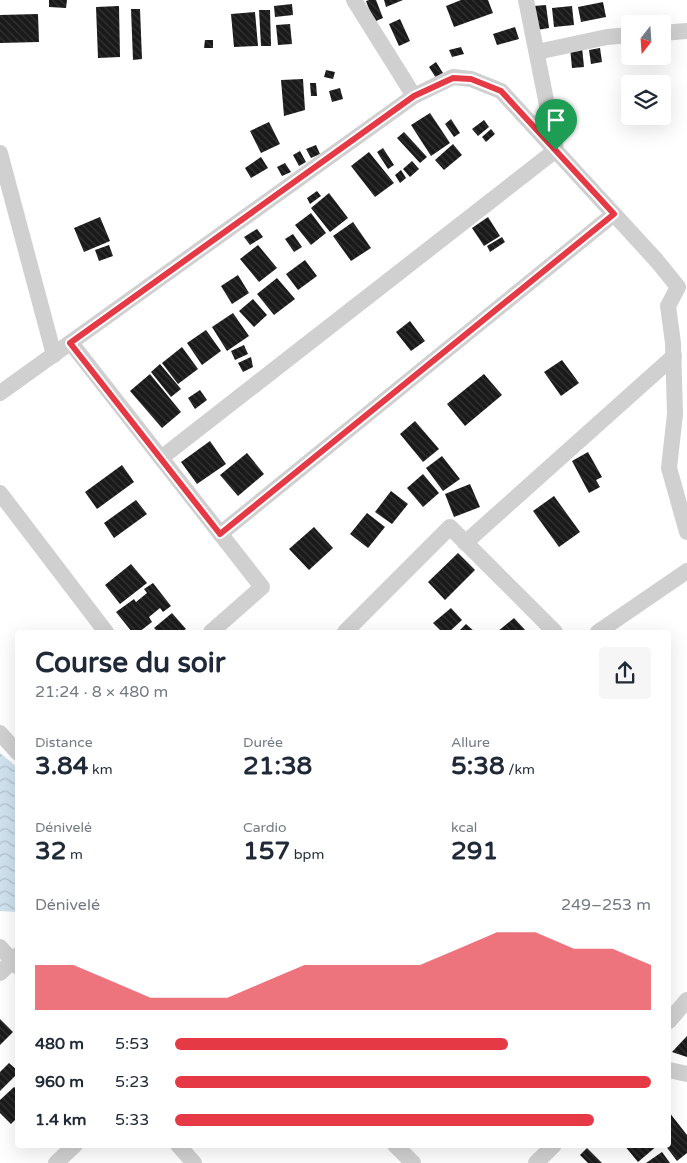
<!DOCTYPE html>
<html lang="fr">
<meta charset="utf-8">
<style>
body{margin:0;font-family:"Varela Round",sans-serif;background:#f6f6f7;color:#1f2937;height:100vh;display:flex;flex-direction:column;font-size:19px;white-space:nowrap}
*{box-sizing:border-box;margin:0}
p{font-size:16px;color:#747a83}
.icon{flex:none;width:28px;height:28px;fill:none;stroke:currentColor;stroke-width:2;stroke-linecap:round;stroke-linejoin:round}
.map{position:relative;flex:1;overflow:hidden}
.sheet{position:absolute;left:15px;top:630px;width:656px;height:518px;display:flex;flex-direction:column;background:#fff;border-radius:5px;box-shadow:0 5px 20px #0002}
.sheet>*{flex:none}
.needle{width:32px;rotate:197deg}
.tools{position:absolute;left:621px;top:15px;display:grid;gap:10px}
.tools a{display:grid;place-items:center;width:50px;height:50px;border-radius:5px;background:#fff;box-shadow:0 5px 20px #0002;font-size:25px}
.pin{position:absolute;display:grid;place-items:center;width:42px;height:42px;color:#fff;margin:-51px -21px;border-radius:50% 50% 50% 0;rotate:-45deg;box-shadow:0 0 5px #0007}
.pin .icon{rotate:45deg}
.round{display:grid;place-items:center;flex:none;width:52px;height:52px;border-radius:5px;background:#f6f6f7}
.head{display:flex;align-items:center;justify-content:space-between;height:85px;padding:0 20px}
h1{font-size:28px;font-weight:700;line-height:38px}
.metrics{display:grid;grid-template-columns:repeat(3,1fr);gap:8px;height:85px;padding:5px 20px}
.metrics div{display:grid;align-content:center}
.metrics b{font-size:25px;font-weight:700}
.metrics small{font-size:14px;font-weight:400}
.metrics p{font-size:14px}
.chart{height:140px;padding:10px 20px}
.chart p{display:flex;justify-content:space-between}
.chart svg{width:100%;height:90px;margin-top:5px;fill:#e63946;opacity:.7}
ul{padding:0 20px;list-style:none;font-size:16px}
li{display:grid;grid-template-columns:80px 60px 1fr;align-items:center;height:38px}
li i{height:12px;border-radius:6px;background:#e63946}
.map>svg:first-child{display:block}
</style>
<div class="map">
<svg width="687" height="1163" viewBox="0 0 687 1163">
<defs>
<pattern id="water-waves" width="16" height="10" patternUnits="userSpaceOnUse" patternTransform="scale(1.25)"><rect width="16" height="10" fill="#cfe2ee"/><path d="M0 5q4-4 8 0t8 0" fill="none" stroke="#b2c2cd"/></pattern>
<pattern id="building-back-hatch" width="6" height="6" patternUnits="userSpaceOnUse" patternTransform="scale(1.25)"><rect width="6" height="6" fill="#1a1a1a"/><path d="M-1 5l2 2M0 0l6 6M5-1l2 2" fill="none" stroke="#333"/></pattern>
</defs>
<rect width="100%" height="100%" fill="#fff"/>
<path fill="url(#water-waves)" d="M 0,753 L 17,767 L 17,912 L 0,911 Z"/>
<g fill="url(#building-back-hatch)">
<path d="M 49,0 L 67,0 L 66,8 L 49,7 Z"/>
<path d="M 369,0 L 376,0 L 383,18 L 374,22 L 366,1 Z"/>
<path d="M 384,0 L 403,0 L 386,7 Z"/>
<path d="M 461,0 L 488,0 L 493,13 L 454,27 L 446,6 Z"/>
<path d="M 603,2 L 606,17 L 581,22 L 578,7 Z"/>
<path d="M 292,4 L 293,15 L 275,17 L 274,6 Z"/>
<path d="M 546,5 L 549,28 L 537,30 L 534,6 Z"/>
<path d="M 119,6 L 120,57 L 98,58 L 96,7 Z"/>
<path d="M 572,6 L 574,25 L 554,27 L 552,8 Z"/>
<path d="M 131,9 L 140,9 L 142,59 L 133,60 Z"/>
<path d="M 259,10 L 270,10 L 271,46 L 261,46 Z"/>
<path d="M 255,12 L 258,46 L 234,47 L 231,14 Z"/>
<path d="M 38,14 L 39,42 L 0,43 L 0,15 Z"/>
<path d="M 400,19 L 410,41 L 399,46 L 389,24 Z"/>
<path d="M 290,24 L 292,44 L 278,45 L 276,25 Z"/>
<path d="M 515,27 L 519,39 L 497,45 L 493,34 Z"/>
<path d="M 205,40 L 213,40 L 213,48 L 204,48 Z"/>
<path d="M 461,47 L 464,54 L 452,57 L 449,50 Z"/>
<path d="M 570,47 L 582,47 L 584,67 L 572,68 Z"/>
<path d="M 600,48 L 602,62 L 591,64 L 589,50 Z"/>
<path d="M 436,62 L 443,73 L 436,78 L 429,67 Z"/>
<path d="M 326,70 L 335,72 L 333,79 L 324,77 Z"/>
<path d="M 303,79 L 305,110 L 284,116 L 281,80 Z"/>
<path d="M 310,83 L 316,83 L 317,96 L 311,96 Z"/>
<path d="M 340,88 L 343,99 L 332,102 L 329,91 Z"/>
<path d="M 430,113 L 450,143 L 431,156 L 411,125 Z"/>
<path d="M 451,119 L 460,133 L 454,137 L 445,124 Z"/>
<path d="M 484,120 L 489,127 L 478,136 L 472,129 Z"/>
<path d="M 269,122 L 280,144 L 261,153 L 250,131 Z"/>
<path d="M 491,129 L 495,134 L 486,142 L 482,137 Z"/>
<path d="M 404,132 L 427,157 L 420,163 L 397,138 Z"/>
<path d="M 453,144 L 462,155 L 444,170 L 435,160 Z"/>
<path d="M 316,145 L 320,154 L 311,158 L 306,149 Z"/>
<path d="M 383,148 L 394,165 L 388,169 L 377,152 Z"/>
<path d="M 300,151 L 306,162 L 299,166 L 293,155 Z"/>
<path d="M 369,152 L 394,183 L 375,197 L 351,166 Z"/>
<path d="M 261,157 L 268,168 L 251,178 L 245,168 Z"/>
<path d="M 412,161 L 419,169 L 410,177 L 403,169 Z"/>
<path d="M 285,163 L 291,172 L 282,176 L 277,167 Z"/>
<path d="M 401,170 L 406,178 L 400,183 L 395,175 Z"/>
<path d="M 317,191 L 321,196 L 310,204 L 307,198 Z"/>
<path d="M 329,193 L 348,218 L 330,232 L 311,208 Z"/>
<path d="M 311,213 L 326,233 L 311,245 L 295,225 Z"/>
<path d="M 100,217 L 110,241 L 84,252 L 74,228 Z"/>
<path d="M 488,217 L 500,236 L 484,246 L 472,228 Z"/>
<path d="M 353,222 L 371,248 L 351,261 L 333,236 Z"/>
<path d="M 257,229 L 263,237 L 250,245 L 244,237 Z"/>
<path d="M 293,234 L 302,247 L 294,252 L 285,239 Z"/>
<path d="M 502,237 L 505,242 L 490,252 L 487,246 Z"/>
<path d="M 109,245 L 113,256 L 99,261 L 95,250 Z"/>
<path d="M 258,245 L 277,268 L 259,282 L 240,259 Z"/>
<path d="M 305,260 L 317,276 L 298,290 L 286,274 Z"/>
<path d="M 238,275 L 249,293 L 232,304 L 221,286 Z"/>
<path d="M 277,278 L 295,299 L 274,315 L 257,294 Z"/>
<path d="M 253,299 L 267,315 L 254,327 L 239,311 Z"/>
<path d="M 233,313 L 249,336 L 227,351 L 212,327 Z"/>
<path d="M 410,321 L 425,341 L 411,351 L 396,332 Z"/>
<path d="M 206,330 L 221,351 L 202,365 L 187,343 Z"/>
<path d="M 244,345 L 248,354 L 235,360 L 231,351 Z"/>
<path d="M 182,347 L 198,369 L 178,384 L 162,363 Z"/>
<path d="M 251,357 L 253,367 L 243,372 L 238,363 Z"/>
<path d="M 562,360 L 579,383 L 561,396 L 544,372 Z"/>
<path d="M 160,364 L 181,389 L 171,397 L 151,372 Z"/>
<path d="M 150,374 L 181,412 L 162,428 L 130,391 Z"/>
<path d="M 484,374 L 502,395 L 465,426 L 447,404 Z"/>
<path d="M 200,390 L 207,400 L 195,409 L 188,398 Z"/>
<path d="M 415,421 L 439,449 L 423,462 L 400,434 Z"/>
<path d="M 210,441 L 226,464 L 197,484 L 181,462 Z"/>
<path d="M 588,452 L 602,477 L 596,480 L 600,487 L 589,493 L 572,461 Z"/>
<path d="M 247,453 L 264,474 L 238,496 L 220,475 Z"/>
<path d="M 442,456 L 460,479 L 443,491 L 426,468 Z"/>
<path d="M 122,465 L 134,482 L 97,509 L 85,492 Z"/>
<path d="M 423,474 L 439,493 L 423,507 L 407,488 Z"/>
<path d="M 470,484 L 480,507 L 454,517 L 445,494 Z"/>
<path d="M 391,491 L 408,504 L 392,524 L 375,512 Z"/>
<path d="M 554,496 L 580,532 L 559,547 L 533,511 Z"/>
<path d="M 136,500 L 147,514 L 114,538 L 104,523 Z"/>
<path d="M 367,513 L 385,527 L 368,548 L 350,534 Z"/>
<path d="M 314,527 L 333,548 L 309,570 L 289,549 Z"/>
<path d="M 458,553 L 475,570 L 445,600 L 428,582 Z"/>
<path d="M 131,564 L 147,583 L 120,604 L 105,585 Z"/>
<path d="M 153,583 L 171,606 L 163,612 L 160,608 L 149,617 L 152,622 L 139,632 L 132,632 L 116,612 L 134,599 L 136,602 L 147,593 L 144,589 Z"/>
<path d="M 451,608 L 462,620 L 449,632 L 442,632 L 433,623 Z"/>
<path d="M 172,613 L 186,629 L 181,632 L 158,632 L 154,628 Z"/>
<path d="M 514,618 L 527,632 L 497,632 Z"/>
<path d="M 466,624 L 475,632 L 458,632 Z"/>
<path d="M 0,1019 L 13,1032 L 0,1045 Z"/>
<path d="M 687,1036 L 687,1057 L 672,1052 Z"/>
<path d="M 9,1063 L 18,1071 L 18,1073 L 0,1091 L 0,1072 Z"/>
<path d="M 14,1087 L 18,1090 L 18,1117 L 11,1124 L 0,1113 L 0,1100 Z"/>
<path d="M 669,1112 L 687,1135 L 687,1153 L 677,1161 L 665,1145 L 669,1145 Z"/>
<path d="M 624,1145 L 658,1145 L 638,1162 Z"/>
<path d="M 587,1148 L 602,1163 L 588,1163 L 580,1155 Z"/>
<path d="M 662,1152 L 670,1163 L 646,1163 Z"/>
</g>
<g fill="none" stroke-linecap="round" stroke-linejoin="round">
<g stroke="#d0d0d0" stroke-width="16">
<path d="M 354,0 L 414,96"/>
<path d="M 662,33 L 687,31"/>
<path d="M 537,52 L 607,37 L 630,35"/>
<path d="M 0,153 L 54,355"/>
<path d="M 71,343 L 262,587 L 211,632"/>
<path d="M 0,393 L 414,96 L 453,77 L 471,79 L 501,91 L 657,261 L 678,287 L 668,306 L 673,343 L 675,414 L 669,468 L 687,532"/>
<path d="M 161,458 L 556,150 L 526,0"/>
<path d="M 0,493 L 106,632"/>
<path d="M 220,534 L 614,214"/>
<path d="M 465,543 L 674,356"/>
<path d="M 345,632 L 450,527 L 555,632"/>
<path d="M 598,632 L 687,571"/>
<path d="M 0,733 L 18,753"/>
<path d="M 0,947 L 18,967"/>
<path d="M 0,973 L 18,955"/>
<path d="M 669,1021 L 687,1000"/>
<path d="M 669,1070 L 687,1074"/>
<path d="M 178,1145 L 194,1163"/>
<path d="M 395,1145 L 413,1163"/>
<path d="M 56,1163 L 75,1145"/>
<path d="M 536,1163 L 554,1145"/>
</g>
</g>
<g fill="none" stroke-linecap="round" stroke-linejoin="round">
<g stroke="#fff" stroke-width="10">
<path id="route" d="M 453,78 L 471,79 L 501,91 L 614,214 L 220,534 L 70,343 L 414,96 Z"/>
</g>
<use href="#route" stroke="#e63946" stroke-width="6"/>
</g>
</svg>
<div class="tools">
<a><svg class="needle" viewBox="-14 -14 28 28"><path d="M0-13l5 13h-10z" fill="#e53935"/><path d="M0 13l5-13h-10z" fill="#747a83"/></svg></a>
<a><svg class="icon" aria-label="layers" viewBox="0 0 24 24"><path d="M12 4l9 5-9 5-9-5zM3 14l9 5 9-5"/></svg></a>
</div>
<div class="pin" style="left:556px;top:150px;background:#1e9e55"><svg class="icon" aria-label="arrive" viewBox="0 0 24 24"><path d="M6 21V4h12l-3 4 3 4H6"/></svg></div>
<section class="sheet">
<div class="head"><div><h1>Course du soir</h1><p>21:24 · 8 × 480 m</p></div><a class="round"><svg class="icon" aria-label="share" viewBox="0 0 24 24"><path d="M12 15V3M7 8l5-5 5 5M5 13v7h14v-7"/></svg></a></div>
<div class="metrics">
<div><p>Distance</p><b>3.84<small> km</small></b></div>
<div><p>Durée</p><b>21:38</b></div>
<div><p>Allure</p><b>5:38<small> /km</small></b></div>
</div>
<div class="metrics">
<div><p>Dénivelé</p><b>32<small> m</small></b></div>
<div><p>Cardio</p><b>157<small> bpm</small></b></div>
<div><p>kcal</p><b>291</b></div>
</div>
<div class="chart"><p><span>Dénivelé</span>249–253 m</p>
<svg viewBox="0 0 160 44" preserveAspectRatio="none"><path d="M0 44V22L10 22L20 30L30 38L40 38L50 38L60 30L70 22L80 22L90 22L100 22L110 14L120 6L130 6L140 14L150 14L160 22V44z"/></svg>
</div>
<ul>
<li><b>480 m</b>5:53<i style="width:70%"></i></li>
<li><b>960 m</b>5:23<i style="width:100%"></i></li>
<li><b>1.4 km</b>5:33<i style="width:88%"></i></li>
</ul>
</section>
</div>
